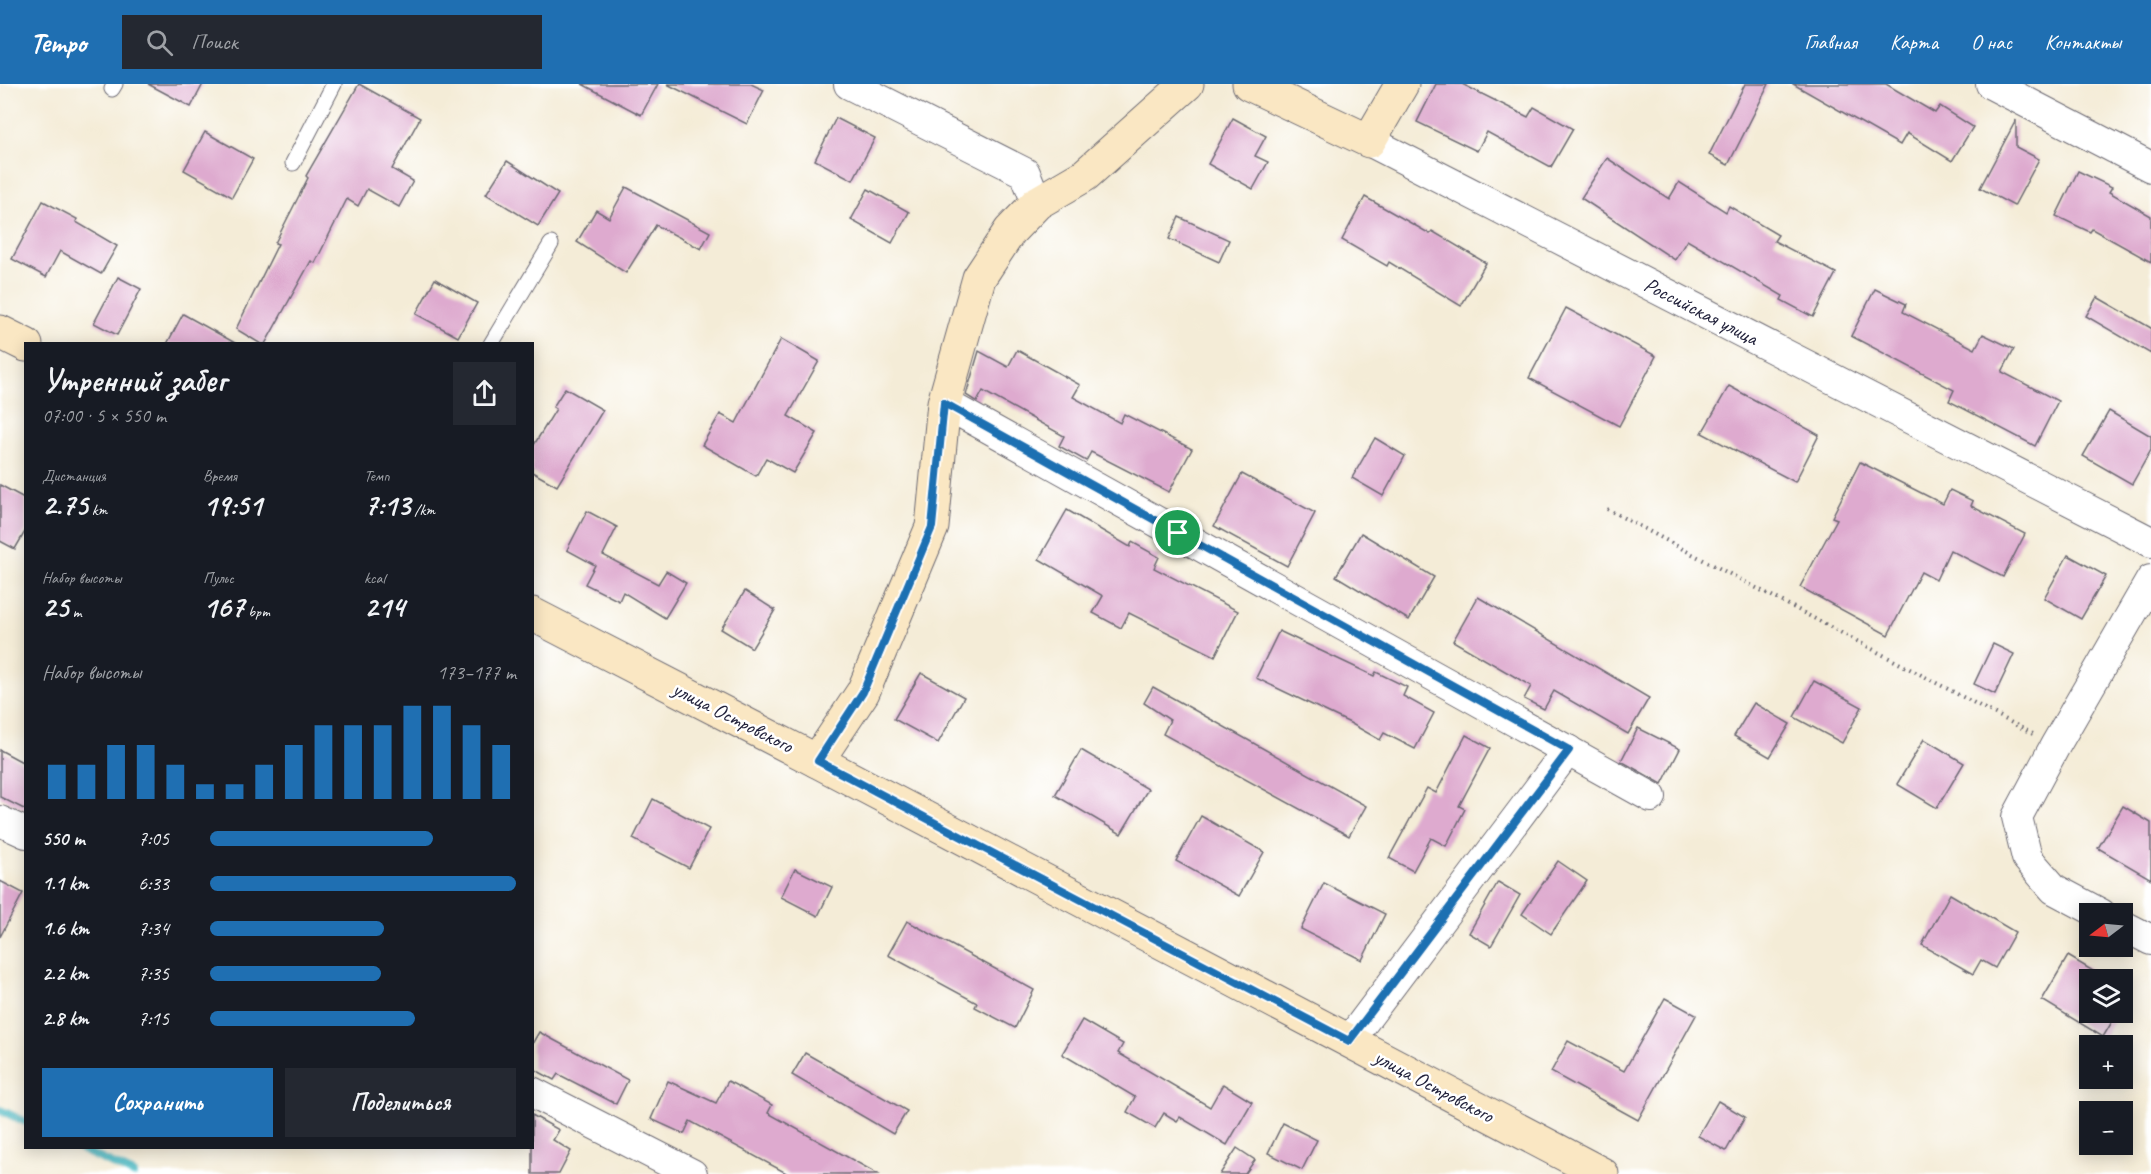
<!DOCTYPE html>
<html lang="ru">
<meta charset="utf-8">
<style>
body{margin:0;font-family:Caveat,sans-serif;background:#242831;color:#f1f3f6;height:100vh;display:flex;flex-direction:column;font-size:22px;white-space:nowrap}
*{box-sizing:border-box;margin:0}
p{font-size:20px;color:#9ea1a6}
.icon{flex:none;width:33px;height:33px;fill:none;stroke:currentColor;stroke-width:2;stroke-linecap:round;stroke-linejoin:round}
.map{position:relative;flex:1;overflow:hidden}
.panel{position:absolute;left:24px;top:258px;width:510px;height:807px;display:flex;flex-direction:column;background:#171b24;border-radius:0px;box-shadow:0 3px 15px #0003}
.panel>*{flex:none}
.needle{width:39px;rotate:254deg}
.buttons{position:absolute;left:2079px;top:819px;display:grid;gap:12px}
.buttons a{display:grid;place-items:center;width:54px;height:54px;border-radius:0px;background:#171b24;box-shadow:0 3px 15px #0003;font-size:30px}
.pin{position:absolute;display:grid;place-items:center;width:51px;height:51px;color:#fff;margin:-26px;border:3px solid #fff;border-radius:50%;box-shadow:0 2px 6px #0007}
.round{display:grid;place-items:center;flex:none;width:63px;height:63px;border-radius:0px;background:#242831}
.head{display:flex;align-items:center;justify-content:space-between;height:102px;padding:0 18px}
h1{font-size:33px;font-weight:800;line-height:45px}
.metrics{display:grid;grid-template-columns:repeat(3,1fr);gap:9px;height:102px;padding:6px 18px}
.metrics div{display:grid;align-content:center}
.metrics b{font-size:30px;font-weight:800}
.metrics small{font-size:16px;font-weight:400}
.metrics p{font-size:16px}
.chart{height:168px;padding:12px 18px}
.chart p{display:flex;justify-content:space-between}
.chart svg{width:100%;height:108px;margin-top:6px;stroke:#1f6fb2;stroke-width:6}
.button{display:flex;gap:12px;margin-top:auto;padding:12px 18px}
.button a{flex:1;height:69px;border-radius:0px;background:#1f6fb2;color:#fff;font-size:24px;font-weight:800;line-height:69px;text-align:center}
.button a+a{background:#242831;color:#f1f3f6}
ul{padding:0 18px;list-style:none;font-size:20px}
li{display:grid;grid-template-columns:96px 72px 1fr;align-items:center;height:45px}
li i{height:15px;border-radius:8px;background:#1f6fb2}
header{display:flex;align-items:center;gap:36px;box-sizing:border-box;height:84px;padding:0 30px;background:#1f6fb2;color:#fff}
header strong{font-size:28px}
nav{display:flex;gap:33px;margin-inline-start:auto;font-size:21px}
.search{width:420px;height:54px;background:#242831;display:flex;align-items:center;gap:15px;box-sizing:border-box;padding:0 21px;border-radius:0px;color:#9ea1a6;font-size:22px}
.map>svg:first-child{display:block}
</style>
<header>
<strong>Tempo</strong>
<div class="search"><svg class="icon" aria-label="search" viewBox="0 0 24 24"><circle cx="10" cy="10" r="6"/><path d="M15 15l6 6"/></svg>Поиск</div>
<nav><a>Главная</a><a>Карта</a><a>О нас</a><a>Контакты</a></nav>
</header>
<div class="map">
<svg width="2151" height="1090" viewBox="0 0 2151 1090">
<rect width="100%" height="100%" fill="#fff"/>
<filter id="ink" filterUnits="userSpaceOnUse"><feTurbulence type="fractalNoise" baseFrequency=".0167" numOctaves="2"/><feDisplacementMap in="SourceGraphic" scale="12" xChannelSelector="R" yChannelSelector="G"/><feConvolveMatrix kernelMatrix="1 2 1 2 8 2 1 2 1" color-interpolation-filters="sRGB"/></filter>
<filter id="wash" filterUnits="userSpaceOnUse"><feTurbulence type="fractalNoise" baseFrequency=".008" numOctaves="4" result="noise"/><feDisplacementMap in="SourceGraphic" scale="24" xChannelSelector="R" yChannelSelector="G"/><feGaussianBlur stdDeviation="1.35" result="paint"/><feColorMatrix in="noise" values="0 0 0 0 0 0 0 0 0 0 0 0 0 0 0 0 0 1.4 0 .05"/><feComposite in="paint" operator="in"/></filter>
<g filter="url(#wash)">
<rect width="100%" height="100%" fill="#f4ecd7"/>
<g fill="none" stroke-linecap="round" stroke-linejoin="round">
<g stroke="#47b6bf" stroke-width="8">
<path d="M 0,1026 L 26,1038"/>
<path d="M 78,1064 L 134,1090"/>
</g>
</g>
<g id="blocks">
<g fill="#deaacf">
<path d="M 148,0 L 203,0 L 191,23 Z"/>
<path d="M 359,0 L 420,34 L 392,85 L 413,97 L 399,123 L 367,105 L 358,122 L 347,115 L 315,179 L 311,177 L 265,260 L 261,260 L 236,245 L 278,160 L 275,159 L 308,94 L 306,92 Z"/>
<path d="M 582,0 L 658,0 L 641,31 Z"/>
<path d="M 667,0 L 751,0 L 764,6 L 747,40 Z"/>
<path d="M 1436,0 L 1462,0 L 1528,33 L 1534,23 L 1573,45 L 1551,83 L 1487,48 L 1477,67 L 1417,38 Z"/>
<path d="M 1745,0 L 1769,0 L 1728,81 L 1709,71 Z"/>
<path d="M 1793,0 L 1886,0 L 1935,29 L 1940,22 L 1973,43 L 1952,77 L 1907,49 L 1900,61 Z"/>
<path d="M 836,34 L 875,54 L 853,96 L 815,76 Z"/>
<path d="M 1233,34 L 1266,52 L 1255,72 L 1268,78 L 1253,105 L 1208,80 Z"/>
<path d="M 2016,36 L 2016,63 L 2039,75 L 2014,122 L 1980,104 Z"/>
<path d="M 205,48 L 253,75 L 232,113 L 184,86 Z"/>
<path d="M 1607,74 L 1669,115 L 1679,98 L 1726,128 L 1729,122 L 1778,151 L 1774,157 L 1836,189 L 1813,233 L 1781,216 L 1783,212 L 1687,156 L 1675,176 L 1581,114 Z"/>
<path d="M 507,77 L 558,110 L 538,142 L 486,110 Z"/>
<path d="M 2078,87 L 2112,103 L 2109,108 L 2151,132 L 2151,178 L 2092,145 L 2090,148 L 2056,132 Z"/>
<path d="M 626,103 L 710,148 L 701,165 L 656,141 L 626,189 L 577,158 L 596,126 L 609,134 Z"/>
<path d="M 868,105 L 909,128 L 892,159 L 851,136 Z"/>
<path d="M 1365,113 L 1430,150 L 1432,147 L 1486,179 L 1461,222 L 1389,178 L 1387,182 L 1342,156 Z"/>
<path d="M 43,117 L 77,135 L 76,138 L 117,162 L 101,190 L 60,167 L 46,193 L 12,175 Z"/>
<path d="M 1179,133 L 1229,156 L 1219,178 L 1169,155 Z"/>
<path d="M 118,193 L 141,205 L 117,251 L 94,239 Z"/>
<path d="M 435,195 L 477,219 L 458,253 L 416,230 Z"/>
<path d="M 1875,205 L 1906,220 L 1903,228 L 1975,265 L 1983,250 L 2014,265 L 2002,288 L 2058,317 L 2035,362 L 1949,317 L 1954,306 L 1851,252 Z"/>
<path d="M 2097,213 L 2151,244 L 2151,270 L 2086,232 Z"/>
<path d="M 1566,224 L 1656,272 L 1619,342 L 1529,294 Z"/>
<path d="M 183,230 L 237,260 L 167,260 Z"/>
<path d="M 781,255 L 819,277 L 788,332 L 817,349 L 793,389 L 766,374 L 756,392 L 702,361 L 720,330 L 736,339 Z"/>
<path d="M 1017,266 L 1080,301 L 1073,313 L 1120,339 L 1124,330 L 1192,365 L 1169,408 L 1091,368 L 1086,377 L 1059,362 L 1064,352 L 983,307 L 977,318 L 966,311 L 979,267 L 1008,283 Z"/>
<path d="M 1729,302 L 1819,351 L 1795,398 L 1702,349 Z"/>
<path d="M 565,304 L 603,326 L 557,402 L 532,388 L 532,364 L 556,325 L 553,323 Z"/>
<path d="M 2109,327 L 2151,352 L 2151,366 L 2132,400 L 2083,372 Z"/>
<path d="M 1375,354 L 1405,372 L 1383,412 L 1352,394 Z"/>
<path d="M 1860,378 L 1943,420 L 1950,406 L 1973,417 L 1971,422 L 2025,450 L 2003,493 L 1950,466 L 1936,496 L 1921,488 L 1888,551 L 1800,503 L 1837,435 L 1832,433 Z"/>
<path d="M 1242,390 L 1315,429 L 1287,482 L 1214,442 Z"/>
<path d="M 0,401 L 26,415 L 26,446 L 15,465 L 0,457 Z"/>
<path d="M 1067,426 L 1130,463 L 1132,458 L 1159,473 L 1154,484 L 1238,527 L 1215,572 L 1129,529 L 1121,544 L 1093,529 L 1103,512 L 1039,475 Z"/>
<path d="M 587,427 L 617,443 L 603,471 L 658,500 L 666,487 L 686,499 L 665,534 L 623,508 L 619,517 L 585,500 L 595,481 L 567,466 Z"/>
<path d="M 1361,449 L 1434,493 L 1409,536 L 1336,492 Z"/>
<path d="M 2068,471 L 2106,492 L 2081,535 L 2044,514 Z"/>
<path d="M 745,507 L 775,526 L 752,564 L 721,545 Z"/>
<path d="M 1478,513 L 1649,614 L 1628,650 L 1554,607 L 1544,625 L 1524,615 L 1531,602 L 1453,557 Z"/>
<path d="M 1279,547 L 1374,592 L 1376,588 L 1407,603 L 1403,612 L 1434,629 L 1415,665 L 1384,649 L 1380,656 L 1350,639 L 1256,594 Z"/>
<path d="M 1993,560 L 2014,570 L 1995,610 L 1974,600 Z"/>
<path d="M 921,589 L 964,613 L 938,659 L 894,635 Z"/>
<path d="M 1814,597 L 1862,623 L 1842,659 L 1794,633 Z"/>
<path d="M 1153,603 L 1366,722 L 1349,752 L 1163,650 L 1170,636 L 1144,619 Z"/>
<path d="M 1754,619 L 1790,640 L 1770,673 L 1734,652 Z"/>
<path d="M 1638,644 L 1680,665 L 1662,700 L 1621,677 Z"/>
<path d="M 1466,651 L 1490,664 L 1459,722 L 1465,725 L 1446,762 L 1431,754 L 1413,787 L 1389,774 L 1427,704 L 1436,709 Z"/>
<path d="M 1924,655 L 1964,679 L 1937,724 L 1897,700 Z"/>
<path d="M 0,666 L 26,680 L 26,726 L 0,713 Z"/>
<path d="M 1081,666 L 1148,705 L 1121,750 L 1055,711 Z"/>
<path d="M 653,715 L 709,745 L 689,784 L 633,755 Z"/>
<path d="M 2123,722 L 2151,739 L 2151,795 L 2098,764 Z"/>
<path d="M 1201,732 L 1264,768 L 1239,812 L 1176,777 Z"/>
<path d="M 1558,777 L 1587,797 L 1551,850 L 1522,830 Z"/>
<path d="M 795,785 L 832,803 L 818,832 L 781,813 Z"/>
<path d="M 0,797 L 23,809 L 0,853 Z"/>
<path d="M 1498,798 L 1520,811 L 1491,862 L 1469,849 Z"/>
<path d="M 1324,799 L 1385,830 L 1362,876 L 1301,845 Z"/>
<path d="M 1950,810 L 2015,848 L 1995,884 L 1981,876 L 1973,890 L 1922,861 Z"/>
<path d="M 907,837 L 1034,906 L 1015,944 L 975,923 L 977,919 L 888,871 Z"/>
<path d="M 2068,872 L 2108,896 L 2090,896 L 2090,928 L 2118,928 L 2103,953 L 2042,916 Z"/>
<path d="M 1665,914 L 1696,931 L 1638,1036 L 1551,988 L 1568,957 L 1624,987 Z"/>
<path d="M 1082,936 L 1123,960 L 1118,969 L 1210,1023 L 1223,1000 L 1252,1018 L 1227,1061 L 1180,1033 L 1177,1037 L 1164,1029 L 1155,1044 L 1127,1028 L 1135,1013 L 1062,970 Z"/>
<path d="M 539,948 L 628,996 L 616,1020 L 558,990 L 554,996 L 532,984 L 532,960 Z"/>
<path d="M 805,969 L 907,1027 L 893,1050 L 792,991 Z"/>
<path d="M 668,997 L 716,1019 L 728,997 L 772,1021 L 768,1029 L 878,1090 L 788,1090 L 690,1037 L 684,1050 L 651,1035 Z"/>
<path d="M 1718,1017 L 1745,1033 L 1726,1067 L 1698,1052 Z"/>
<path d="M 532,1031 L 559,1046 L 553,1056 L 571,1067 L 559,1090 L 532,1090 Z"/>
<path d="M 1283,1039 L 1317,1056 L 1302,1086 L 1268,1069 Z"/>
<path d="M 1237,1064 L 1255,1076 L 1245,1090 L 1220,1090 Z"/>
</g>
</g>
</g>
<g filter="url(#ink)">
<use href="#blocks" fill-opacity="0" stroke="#6c6972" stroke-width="1.5"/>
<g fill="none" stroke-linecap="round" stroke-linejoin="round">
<g stroke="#6c6972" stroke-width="17">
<g id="lane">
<path d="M 112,5 L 115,0"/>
<path d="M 293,79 L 334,0"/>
<path d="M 491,260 L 551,160"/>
</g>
</g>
<g stroke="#6c6972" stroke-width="32">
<g id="street">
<path d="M 849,0 L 1025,89 L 1037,119"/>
<path d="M 1991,0 L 2151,83"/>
<path d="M 1369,57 L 2151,458"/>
<path d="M 944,319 L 1651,713"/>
<path d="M 0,737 L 26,749"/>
<path d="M 2101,830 L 2054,805 L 2027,774 L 2017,733 L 2055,662 L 2151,496"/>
<path d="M 2122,841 L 2151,856"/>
<path d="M 1349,957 L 1568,666"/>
<path d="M 532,1008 L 692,1090"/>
</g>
</g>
<g stroke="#6c6972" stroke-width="35">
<g id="secondary">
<path d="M 1249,0 L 1369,57 L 1402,0"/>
<path d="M 0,248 L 26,261"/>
<path d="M 532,530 L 817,677 L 1602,1090"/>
<path d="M 817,677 L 863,608 L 932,443 L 944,319 L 979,194 L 1010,147 L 1037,119 L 1085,91 L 1187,0"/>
</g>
</g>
<path stroke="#6c6972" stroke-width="4" stroke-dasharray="1.5 4.5" stroke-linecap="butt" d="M 1607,425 L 2033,650"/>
<use href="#lane" stroke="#fff" stroke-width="15"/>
<use href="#street" stroke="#fff" stroke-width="30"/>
<use href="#secondary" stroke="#fae7c3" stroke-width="33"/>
</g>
</g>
<g fill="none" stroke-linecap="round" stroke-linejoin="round" filter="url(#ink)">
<g stroke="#fff" stroke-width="12">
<path id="route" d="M 944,319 L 1569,666 L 1349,957 L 818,677 L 863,608 L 932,443 Z"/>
</g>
<use href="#route" stroke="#1f6fb2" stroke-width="8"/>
</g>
<g text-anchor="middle" stroke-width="5" stroke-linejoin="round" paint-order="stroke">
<g font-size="21" fill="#22223b" stroke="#fff">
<text transform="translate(1701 227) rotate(27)" y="7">Российская улица</text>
<text transform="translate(733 633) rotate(27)" y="7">улица Островского</text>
<text transform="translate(1434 1002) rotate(28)" y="7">улица Островского</text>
</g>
</g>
</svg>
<div class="buttons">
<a><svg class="needle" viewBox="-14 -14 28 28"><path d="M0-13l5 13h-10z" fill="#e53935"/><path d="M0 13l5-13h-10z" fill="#9ea1a6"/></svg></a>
<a><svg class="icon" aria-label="layers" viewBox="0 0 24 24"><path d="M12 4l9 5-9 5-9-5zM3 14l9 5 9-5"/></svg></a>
<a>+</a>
<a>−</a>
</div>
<div class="pin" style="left:1178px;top:449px;background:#1e9e55"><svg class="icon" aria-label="arrive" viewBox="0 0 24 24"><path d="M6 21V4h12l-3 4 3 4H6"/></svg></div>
<section class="panel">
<div class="head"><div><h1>Утренний забег</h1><p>07:00 · 5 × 550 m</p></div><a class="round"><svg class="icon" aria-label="share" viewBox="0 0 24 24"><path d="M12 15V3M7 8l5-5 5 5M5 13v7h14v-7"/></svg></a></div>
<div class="metrics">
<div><p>Дистанция</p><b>2.75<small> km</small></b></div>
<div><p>Время</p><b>19:51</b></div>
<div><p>Темп</p><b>7:13<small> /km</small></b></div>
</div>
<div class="metrics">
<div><p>Набор высоты</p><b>25<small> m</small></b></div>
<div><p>Пульс</p><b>167<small> bpm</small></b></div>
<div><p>kcal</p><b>214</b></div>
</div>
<div class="chart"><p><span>Набор высоты</span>173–177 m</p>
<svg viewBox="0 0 160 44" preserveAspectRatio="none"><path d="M5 44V30M15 44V30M25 44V22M35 44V22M45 44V30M55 44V38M65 44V38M75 44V30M85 44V22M95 44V14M105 44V14M115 44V14M125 44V6M135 44V6M145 44V14M155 44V22"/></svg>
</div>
<ul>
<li><b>550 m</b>7:05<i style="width:73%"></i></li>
<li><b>1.1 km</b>6:33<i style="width:100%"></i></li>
<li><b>1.6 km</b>7:34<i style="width:57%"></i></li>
<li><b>2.2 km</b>7:35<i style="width:56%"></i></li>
<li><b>2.8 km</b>7:15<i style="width:67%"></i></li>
</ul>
<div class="button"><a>Сохранить</a><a>Поделиться</a></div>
</section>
</div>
